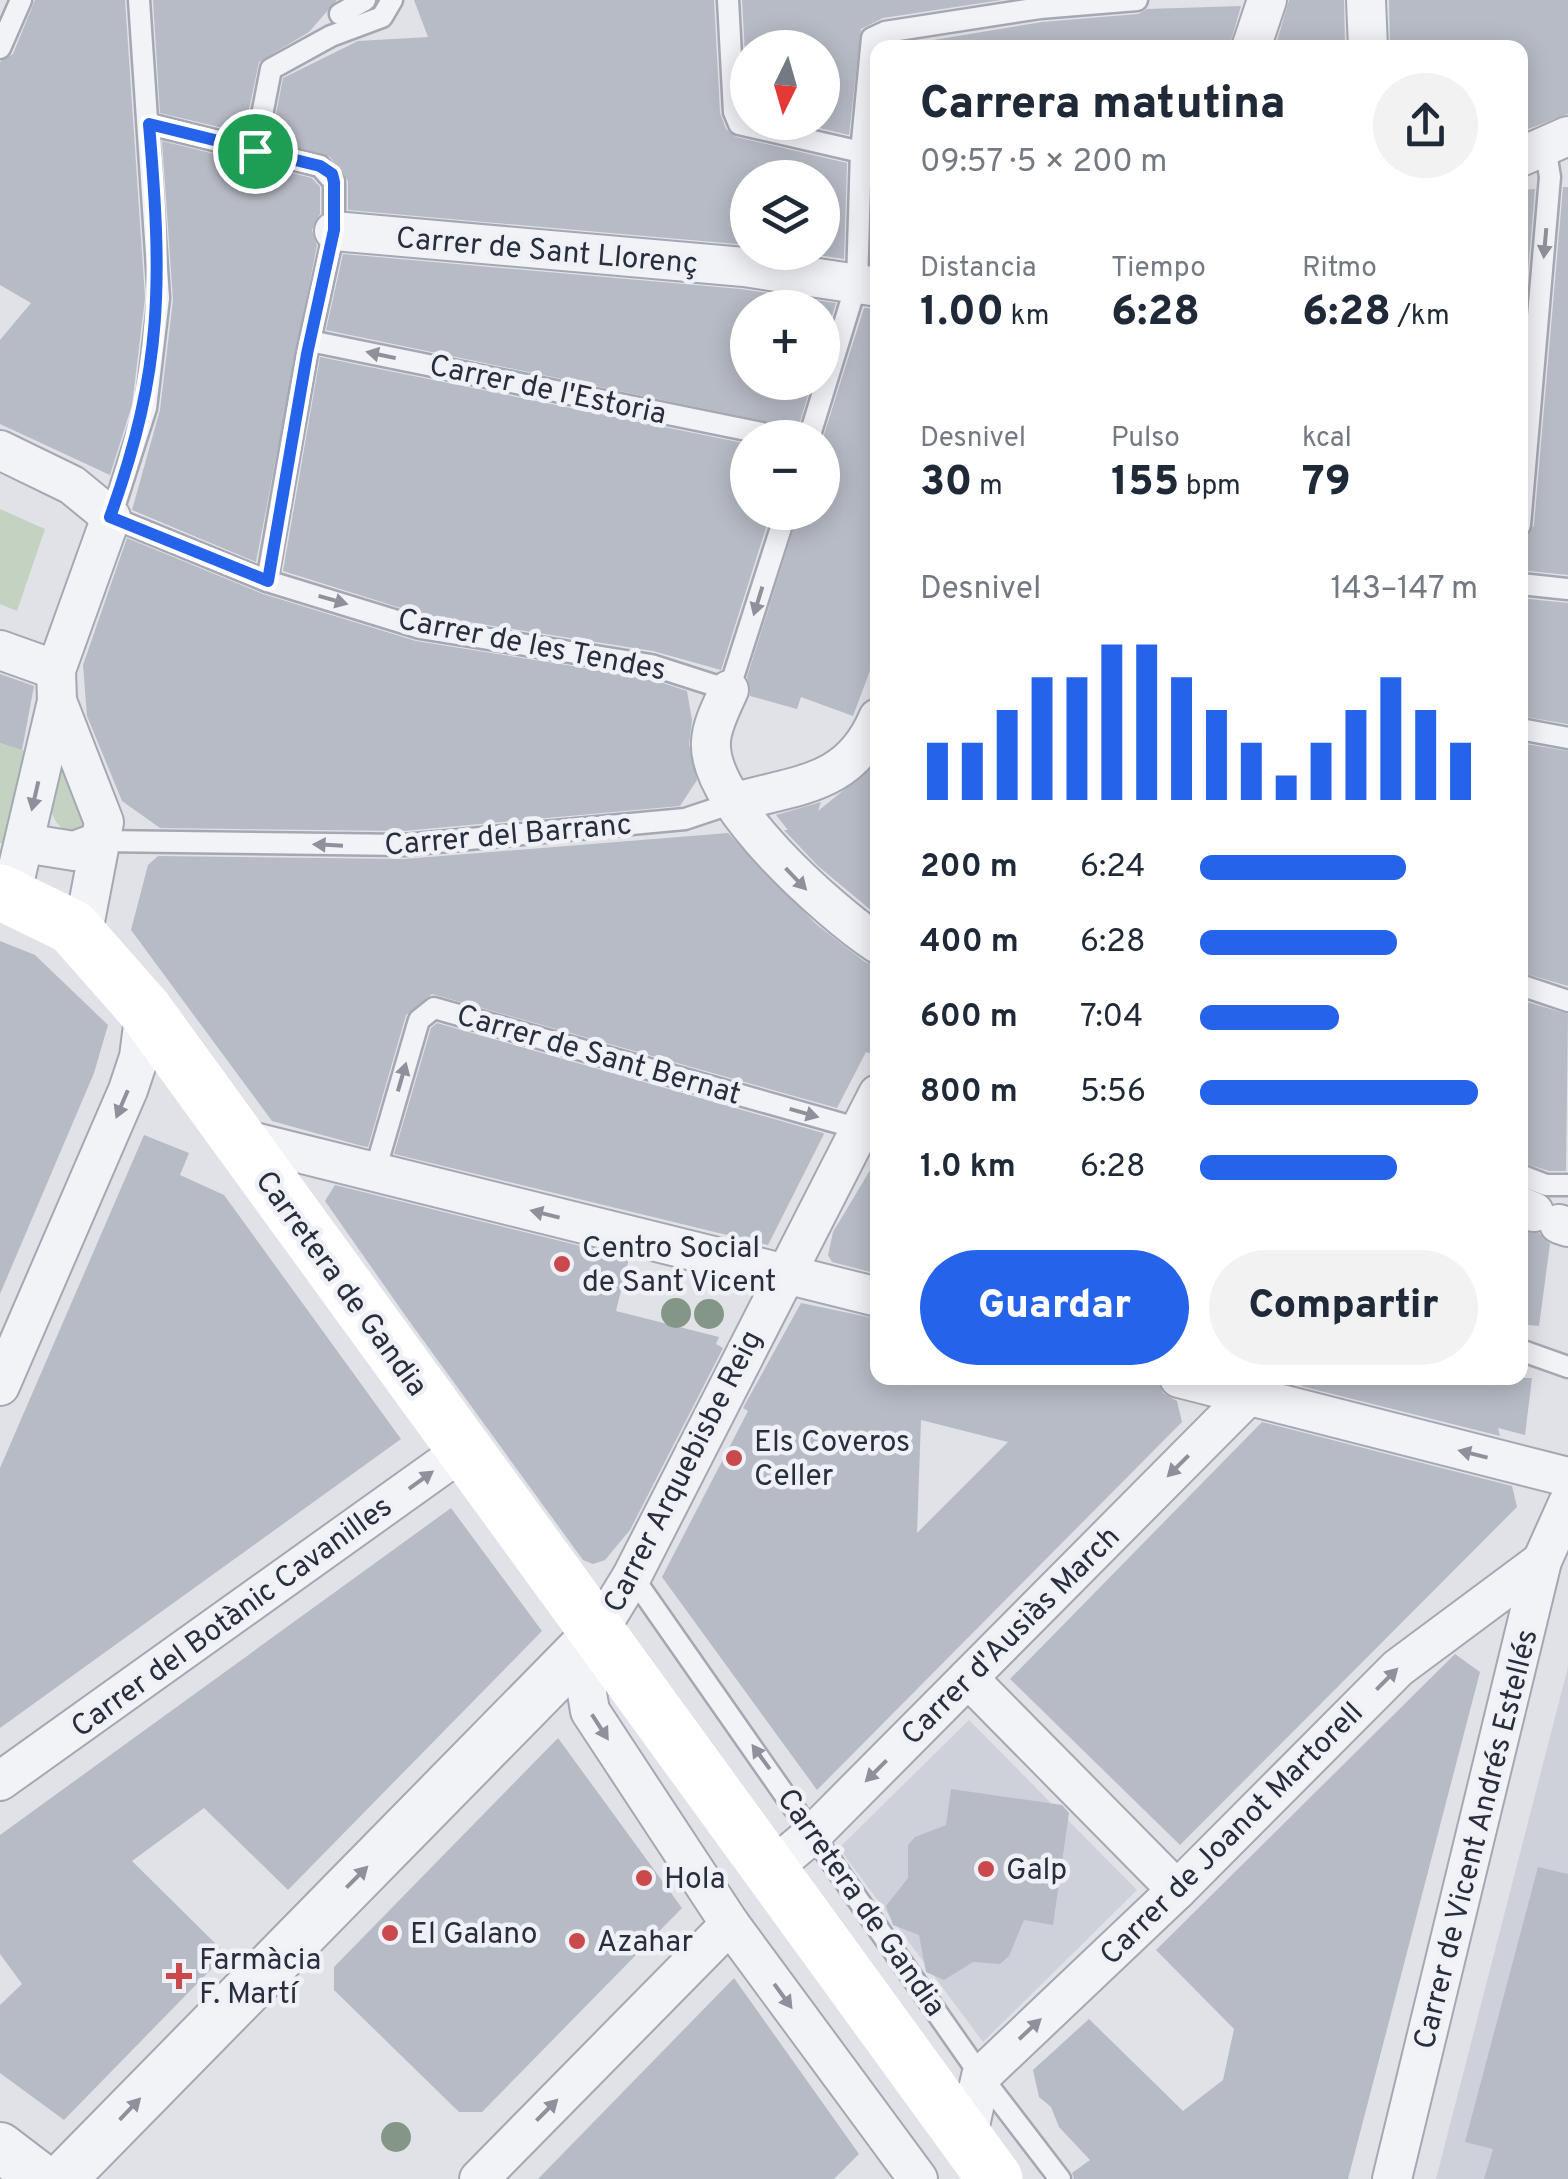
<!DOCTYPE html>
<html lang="es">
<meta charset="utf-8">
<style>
body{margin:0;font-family:Overpass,sans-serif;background:#f2f2f3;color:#1f2937;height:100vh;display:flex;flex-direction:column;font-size:38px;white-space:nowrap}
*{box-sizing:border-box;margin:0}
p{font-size:32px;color:#747a83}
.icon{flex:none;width:55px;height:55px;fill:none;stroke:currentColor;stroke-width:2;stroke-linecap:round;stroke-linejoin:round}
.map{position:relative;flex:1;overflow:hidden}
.details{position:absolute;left:870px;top:40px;width:658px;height:1345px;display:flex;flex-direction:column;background:#fff;border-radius:20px;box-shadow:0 5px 25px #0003}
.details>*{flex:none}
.needle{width:65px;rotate:185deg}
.fabs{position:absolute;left:730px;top:30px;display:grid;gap:20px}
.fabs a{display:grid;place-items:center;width:110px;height:110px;border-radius:50%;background:#fff;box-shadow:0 5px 25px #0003;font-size:50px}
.pin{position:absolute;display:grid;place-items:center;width:85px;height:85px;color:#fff;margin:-42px;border:5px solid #fff;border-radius:50%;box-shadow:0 2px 10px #0007}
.round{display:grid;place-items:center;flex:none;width:105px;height:105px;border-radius:52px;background:#f2f2f3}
.summary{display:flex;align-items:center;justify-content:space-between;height:170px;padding:0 50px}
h1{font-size:45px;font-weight:800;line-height:75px}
.metrics{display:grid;grid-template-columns:repeat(3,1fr);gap:15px;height:170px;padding:10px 50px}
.metrics div{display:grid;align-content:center}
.metrics b{font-size:42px;font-weight:800}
.metrics small{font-size:28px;font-weight:400}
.metrics p{font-size:28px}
.chart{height:280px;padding:20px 50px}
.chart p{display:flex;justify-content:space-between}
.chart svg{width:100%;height:180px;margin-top:10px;stroke:#2563eb;stroke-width:6}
.button{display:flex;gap:20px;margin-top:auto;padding:20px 50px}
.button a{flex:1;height:115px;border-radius:60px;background:#2563eb;color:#fff;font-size:40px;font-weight:800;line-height:115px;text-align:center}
.button a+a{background:#f2f2f3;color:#1f2937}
ul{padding:0 50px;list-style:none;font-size:32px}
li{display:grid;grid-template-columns:160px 120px 1fr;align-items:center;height:75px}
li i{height:25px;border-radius:12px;background:#2563eb}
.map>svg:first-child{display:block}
</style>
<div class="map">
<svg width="1568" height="2179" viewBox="0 0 1568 2179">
<rect width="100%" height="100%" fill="#e0e2e8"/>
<g fill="#ced1da">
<path d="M 1568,1667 L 1568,2179 L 1436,2179 Z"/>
<path d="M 969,1720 L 1137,1890 L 983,2042 L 839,1848 Z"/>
</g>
<g fill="#c3d2c1">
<path d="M 0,509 L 45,529 L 17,611 L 0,604 Z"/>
<path d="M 0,743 L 26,751 L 3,843 L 0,843 Z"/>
<path d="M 62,763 L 89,825 L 68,832 C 44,821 44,779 62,763 Z"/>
</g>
<g fill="#b7bbc5" fill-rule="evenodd">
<path d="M 35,0 L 125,0 L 145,298 L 132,405 L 110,475 L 0,424 L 0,340 L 31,303 L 0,285 L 0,62 L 13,54 Z"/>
<path d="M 153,0 L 337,0 L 309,32 L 259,62 L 244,133 L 160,113 Z"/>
<path d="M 414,0 L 714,0 L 720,113 L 726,129 L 736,137 L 847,163 L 844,259 L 799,252 L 822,252 L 822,178 L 748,178 L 748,245 L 348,210 L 348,181 L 330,157 L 271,140 L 283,78 L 358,41 L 428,37 Z"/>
<path d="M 742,0 L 1002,0 L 883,18 L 861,29 L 849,135 L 794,122 L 822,122 L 822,48 L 748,48 L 748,107 Z"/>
<path d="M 1289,0 L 1344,0 L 1345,48 L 1275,48 Z"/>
<path d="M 1389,0 L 1568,0 L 1568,114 L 1520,132 L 1520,48 L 1390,48 Z"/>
<path d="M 1241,6 L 1229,48 L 885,48 L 1042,22 L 1138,14 L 1147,9 Z"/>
<path d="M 878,124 L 878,264 L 871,263 Z"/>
<path d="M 162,141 L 312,178 L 320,187 L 320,214 L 312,230 L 317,245 L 256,562 L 132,510 L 160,410 L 173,300 Z"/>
<path d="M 1563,187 L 1568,187 L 1568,575 L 1520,570 L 1520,539 L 1534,526 Z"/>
<path d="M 1535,189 L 1520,365 L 1520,190 Z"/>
<path d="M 343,254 L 741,289 L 836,303 L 822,347 L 822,308 L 748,308 L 748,382 L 812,382 L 798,428 L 326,330 Z"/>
<path d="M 864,308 L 878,309 L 878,649 L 853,716 L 801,697 L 797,709 L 750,696 L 747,677 L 799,512 L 822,512 L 822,441 Z"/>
<path d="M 320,357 L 748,444 L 748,512 L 771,512 L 721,670 L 653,651 L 423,615 L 283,571 Z"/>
<path d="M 127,538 L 263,594 L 416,641 L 648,678 L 687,691 L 692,720 L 689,744 L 697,780 L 680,806 L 403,831 L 160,828 L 122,801 L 87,716 L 83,665 Z"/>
<path d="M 1520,598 L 1568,603 L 1568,724 L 1520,716 Z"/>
<path d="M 0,674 L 34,686 L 22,750 L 0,743 Z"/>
<path d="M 1520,743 L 1568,751 L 1568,986 L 1520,972 Z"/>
<path d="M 878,762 L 878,916 L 818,866 L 784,830 L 788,830 L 776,815 L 821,802 L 818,811 Z"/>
<path d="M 728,833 L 816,924 L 865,962 L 878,966 L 878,1056 L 866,1052 L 837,1108 L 432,994 L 406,1015 L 368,1147 L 362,1146 L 272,1121 L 131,930 L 148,865 L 158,856 L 404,859 Z"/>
<path d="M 0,941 L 35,955 L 108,1025 L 94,1073 L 0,1294 Z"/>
<path d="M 1520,1000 L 1568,1014 L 1566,1171 L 1549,1171 L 1520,1162 Z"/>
<path d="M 437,1023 L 823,1133 L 824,1134 L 768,1245 L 394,1154 L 431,1028 Z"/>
<path d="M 144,1135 L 189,1153 L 180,1175 L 224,1195 L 401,1439 L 0,1728 L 0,1468 Z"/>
<path d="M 878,1157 L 878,1274 L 832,1262 L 828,1255 L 833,1232 Z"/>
<path d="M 335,1185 L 629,1258 L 616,1311 L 719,1337 L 716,1344 L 723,1348 L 630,1530 L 605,1560 L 593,1564 L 583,1560 L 407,1318 L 325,1201 Z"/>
<path d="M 1520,1230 L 1539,1233 L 1550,1244 L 1539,1326 L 1520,1324 Z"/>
<path d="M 801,1303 L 878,1319 L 878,1378 L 1157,1378 L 1163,1393 L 1177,1401 L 1182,1422 L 817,1790 L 662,1577 L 748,1411 L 743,1408 ZM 921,1420 L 1008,1442 L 917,1533 Z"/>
<path d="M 1310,1378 L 1532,1378 L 1525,1435 L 1498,1428 L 1500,1436 L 1301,1386 Z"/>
<path d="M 1262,1422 L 1512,1486 L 1517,1507 L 1180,1845 L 1010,1679 Z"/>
<path d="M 451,1508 L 542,1631 L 288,1890 L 204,1808 L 132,1861 L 226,1954 L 64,2120 L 0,2073 L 0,2005 L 22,1984 L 0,1954 L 0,1835 Z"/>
<path d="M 1455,1654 L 1480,1672 L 1348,2179 L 1074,2179 L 1072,2173 L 1090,2160 L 1059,2127 L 1051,2107 L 1039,2097 L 1033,2070 L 1089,2019 L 1183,2111 L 1223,2080 L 1234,2029 L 1156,1950 Z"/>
<path d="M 558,1738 L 682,1908 L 482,2112 L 459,2112 L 334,1990 L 334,1967 Z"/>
<path d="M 951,1789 L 1062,1805 L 1069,1813 L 1053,1925 L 1024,1920 L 1009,1956 L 1000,1964 L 973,1962 L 944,1980 L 926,1972 L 919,1935 L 893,1925 L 886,1906 L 908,1878 L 908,1845 L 915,1837 L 946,1825 Z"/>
<path d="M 1538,1867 L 1568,1874 L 1568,2179 L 1484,2179 L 1493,2149 L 1465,2142 Z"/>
<path d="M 734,1978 L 859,2154 L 834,2179 L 538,2179 Z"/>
</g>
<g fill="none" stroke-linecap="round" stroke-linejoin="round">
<g stroke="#a5a8b2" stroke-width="25">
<g id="service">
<path d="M 139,0 L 159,298 L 146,408 L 111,517 L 267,581 L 420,628 L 651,665 L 729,690 L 786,512"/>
<path d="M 728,0 L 734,112 L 739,124 L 861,152"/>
<path d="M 340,14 L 365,0"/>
<path d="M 0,48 L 21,0"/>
<path d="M 149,124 L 320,166 L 334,182 L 334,231 L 307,354 L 267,581"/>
<path d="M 255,151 L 271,69 L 331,36 L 382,17 L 392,0"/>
<path d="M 310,341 L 786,438"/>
<path d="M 809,438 L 857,282 L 861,152 L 872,38 L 885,32 L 1040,8 L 1137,0"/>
<path d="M 1520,525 L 1550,177 L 1545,146"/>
<path d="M 1520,584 L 1568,589"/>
<path d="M 1520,729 L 1568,738"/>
<path d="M 101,841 L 404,845 L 685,819 L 736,802"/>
<path d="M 1520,985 L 1568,1001"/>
<path d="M 375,1171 L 419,1020 L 434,1008 L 867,1131"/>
<path d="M 1520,1175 L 1546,1185 L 1568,1185"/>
<path d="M 1520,1350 L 1568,1367"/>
<path d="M 632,1576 L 981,2076 L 1060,2179"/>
</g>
</g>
<g stroke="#a5a8b2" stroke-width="42">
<g id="minor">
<path d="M 1366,0 L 1368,48"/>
<path d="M 1251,48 L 1267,0"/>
<path d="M 1520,157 L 1568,136"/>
<path d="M 334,231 L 744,267 L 878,287"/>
<path d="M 0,450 L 72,485 L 111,517 L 56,670 L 57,701 L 11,896"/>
<path d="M 0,650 L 56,670"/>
<path d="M 729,690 C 722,706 712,724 711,741 C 706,803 830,912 878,944"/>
<path d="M 57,701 L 104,822 L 82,937"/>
<path d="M 736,802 C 799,784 850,785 878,718"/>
<path d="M 24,843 L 74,851 L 101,841"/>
<path d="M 878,1094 L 632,1576 L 596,1635 L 583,1669 L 590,1711 L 730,1924 L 918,2179"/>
<path d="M 238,1138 L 878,1297"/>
<path d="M 1520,1206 L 1534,1212"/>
<path d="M 1559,1224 L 1568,1227"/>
<path d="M 1179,1378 L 1568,1477"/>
<path d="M 0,1386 L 128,1090 L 139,1057 L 145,1010"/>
<path d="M 968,1678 L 1177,1890"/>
<path d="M 0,1781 L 462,1451"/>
<path d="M 770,1870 L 815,1832 L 1247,1397"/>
<path d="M 967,2139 L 981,2076 L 1177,1890 L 1398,1668 L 1542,1561"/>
<path d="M 479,2179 L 730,1924"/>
<path d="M 1392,2179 L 1542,1561 L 1568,1503"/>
</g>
</g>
<g stroke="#a5a8b2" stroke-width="52">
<g id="tertiary">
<path d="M 0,2147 L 42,2179"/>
<path d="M 62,2179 L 596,1635"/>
</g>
</g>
<use href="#service" stroke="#f2f3f7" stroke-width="20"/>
<use href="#minor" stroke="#f2f3f7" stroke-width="38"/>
<use href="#tertiary" stroke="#f2f3f7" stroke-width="48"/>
<path stroke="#fff" stroke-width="55" d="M 0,892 L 72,927 L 145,1010 L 995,2179"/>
</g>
<g fill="#849787">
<circle cx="676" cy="1313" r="15"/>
<circle cx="709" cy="1314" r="15"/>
<circle cx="396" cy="2137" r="15"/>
</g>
<defs><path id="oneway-solid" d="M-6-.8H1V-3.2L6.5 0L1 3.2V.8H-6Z" transform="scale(2.5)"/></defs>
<g fill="#8e909b">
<use href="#oneway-solid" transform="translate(1545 243) rotate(95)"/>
<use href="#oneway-solid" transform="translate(381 355) rotate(-168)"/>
<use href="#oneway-solid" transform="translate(333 600) rotate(16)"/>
<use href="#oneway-solid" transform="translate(758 601) rotate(107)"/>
<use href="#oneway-solid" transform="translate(35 796) rotate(103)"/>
<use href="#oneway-solid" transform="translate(328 845) rotate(-177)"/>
<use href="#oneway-solid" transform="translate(796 879) rotate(46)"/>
<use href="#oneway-solid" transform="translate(402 1077) rotate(-74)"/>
<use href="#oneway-solid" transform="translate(122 1104) rotate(113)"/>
<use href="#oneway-solid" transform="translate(804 1113) rotate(16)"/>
<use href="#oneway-solid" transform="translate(545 1214) rotate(-166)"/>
<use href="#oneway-solid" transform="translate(1473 1454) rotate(-166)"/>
<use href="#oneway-solid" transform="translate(1178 1466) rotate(135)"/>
<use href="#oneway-solid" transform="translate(421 1480) rotate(-36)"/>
<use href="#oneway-solid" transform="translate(1387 1679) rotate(-45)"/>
<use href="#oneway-solid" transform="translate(600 1727) rotate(57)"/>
<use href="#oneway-solid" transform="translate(761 1757) rotate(-126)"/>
<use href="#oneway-solid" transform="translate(876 1771) rotate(135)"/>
<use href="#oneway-solid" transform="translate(357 1877) rotate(-45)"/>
<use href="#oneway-solid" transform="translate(783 1996) rotate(54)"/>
<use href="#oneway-solid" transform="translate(1030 2029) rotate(-43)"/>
<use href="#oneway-solid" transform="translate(130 2109) rotate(-46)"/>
<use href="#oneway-solid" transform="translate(547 2110) rotate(-45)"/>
</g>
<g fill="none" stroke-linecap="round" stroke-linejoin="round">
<g stroke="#fff" stroke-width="20">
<path id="route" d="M 149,124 L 320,166 L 332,174 L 334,182 L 334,230 L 307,354 L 268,581 L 110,517 C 164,368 162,279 149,124 Z"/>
</g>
<use href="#route" stroke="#2563eb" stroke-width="12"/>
</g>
<g fill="#c9494c" stroke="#eff1f6" stroke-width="4">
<circle cx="562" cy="1264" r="10"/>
<circle cx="734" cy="1458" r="10"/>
<circle cx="986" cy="1869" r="10"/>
<circle cx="644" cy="1878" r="10"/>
<circle cx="390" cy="1933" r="10"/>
<circle cx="577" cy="1941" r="10"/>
<path d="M174 1961h10v10h10v10h-10v10h-10v-10h-10v-10h10z"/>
</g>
<g text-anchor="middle" stroke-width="9" stroke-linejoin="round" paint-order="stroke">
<g font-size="30" fill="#292e3f" stroke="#eff1f6">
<text transform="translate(547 250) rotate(5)" y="10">Carrer de Sant Llorenç</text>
<text transform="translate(548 389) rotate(12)" y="10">Carrer de l'Estoria</text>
<text transform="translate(532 644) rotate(11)" y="10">Carrer de les Tendes</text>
<text transform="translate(508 834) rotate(-5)" y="10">Carrer del Barranc</text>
<text transform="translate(599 1054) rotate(16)" y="10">Carrer de Sant Bernat</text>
<text transform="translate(342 1283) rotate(54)" y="10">Carretera de Gandia</text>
<text transform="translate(682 1471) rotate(-63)" y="10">Carrer Arquebisbe Reig</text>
<text transform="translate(231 1616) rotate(-36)" y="10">Carrer del Botànic Cavanilles</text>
<text transform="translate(1010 1635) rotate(-45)" y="10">Carrer d'Ausiàs March</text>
<text transform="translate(1231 1833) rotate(-45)" y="10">Carrer de Joanot Martorell</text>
<text transform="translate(1475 1839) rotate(-76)" y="10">Carrer de Vicent Andrés Estellés</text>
<text transform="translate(862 1902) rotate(55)" y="10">Carretera de Gandia</text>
</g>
<g font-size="30" fill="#292e3f" stroke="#eff1f6" text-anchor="start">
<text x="582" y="1257">Centro Social<tspan x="582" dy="34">de Sant Vicent</tspan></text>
<text x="754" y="1451">Els Coveros<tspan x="754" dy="34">Celler</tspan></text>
<text x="1006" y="1879">Galp</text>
<text x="664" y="1888">Hola</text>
<text x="410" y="1943">El Galano</text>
<text x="597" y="1951">Azahar</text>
<text x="199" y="1969">Farmàcia<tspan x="199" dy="34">F. Martí</tspan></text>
</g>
</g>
</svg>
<div class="fabs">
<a><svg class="needle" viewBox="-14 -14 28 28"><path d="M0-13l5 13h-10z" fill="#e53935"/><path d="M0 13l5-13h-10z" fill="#747a83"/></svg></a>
<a><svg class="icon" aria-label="layers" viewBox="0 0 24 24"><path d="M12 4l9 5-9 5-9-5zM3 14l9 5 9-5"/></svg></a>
<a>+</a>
<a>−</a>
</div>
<div class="pin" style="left:255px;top:151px;background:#1e9e55"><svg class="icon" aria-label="arrive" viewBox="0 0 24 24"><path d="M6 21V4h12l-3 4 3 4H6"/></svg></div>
<section class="details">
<div class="summary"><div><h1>Carrera matutina</h1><p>09:57 · 5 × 200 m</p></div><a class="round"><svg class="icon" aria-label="share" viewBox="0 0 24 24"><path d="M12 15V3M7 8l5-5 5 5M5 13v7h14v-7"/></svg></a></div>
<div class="metrics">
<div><p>Distancia</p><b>1.00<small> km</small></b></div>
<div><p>Tiempo</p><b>6:28</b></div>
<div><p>Ritmo</p><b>6:28<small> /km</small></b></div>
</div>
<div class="metrics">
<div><p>Desnivel</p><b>30<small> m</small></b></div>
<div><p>Pulso</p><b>155<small> bpm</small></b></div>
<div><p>kcal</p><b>79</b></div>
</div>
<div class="chart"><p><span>Desnivel</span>143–147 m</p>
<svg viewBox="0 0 160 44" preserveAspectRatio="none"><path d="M5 44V30M15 44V30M25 44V22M35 44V14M45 44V14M55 44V6M65 44V6M75 44V14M85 44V22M95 44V30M105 44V38M115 44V30M125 44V22M135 44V14M145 44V22M155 44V30"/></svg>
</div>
<ul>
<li><b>200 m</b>6:24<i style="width:74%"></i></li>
<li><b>400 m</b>6:28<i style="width:71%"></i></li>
<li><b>600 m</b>7:04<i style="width:50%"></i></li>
<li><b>800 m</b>5:56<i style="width:100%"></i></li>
<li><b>1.0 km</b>6:28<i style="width:71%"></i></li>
</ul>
<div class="button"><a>Guardar</a><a>Compartir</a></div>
</section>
</div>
